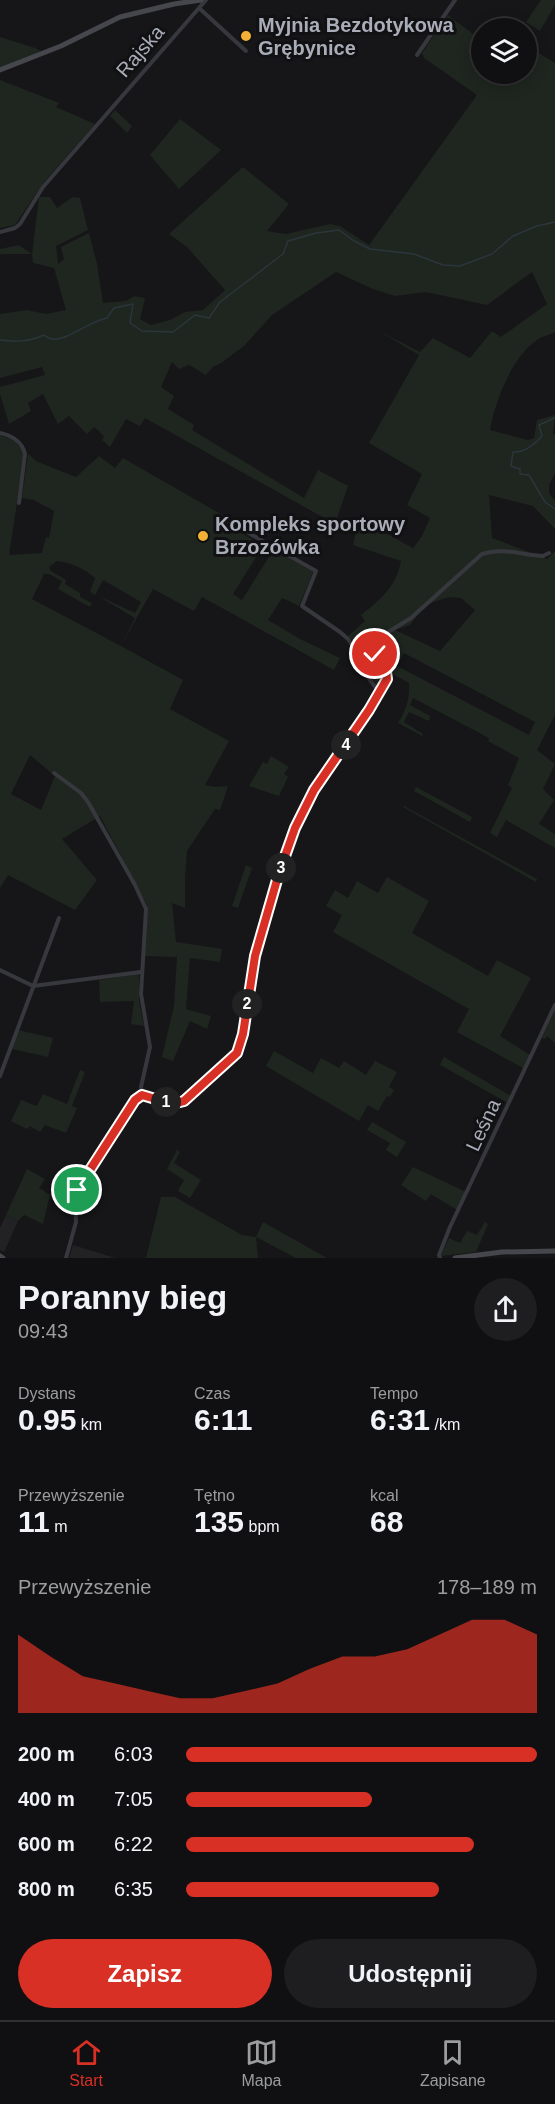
<!DOCTYPE html>
<html lang="pl">
<meta charset="utf-8">
<style>
body{margin:0;font-family:Arial,sans-serif;background:#1e1e20;color:#f1f3f6;height:100vh;display:flex;flex-direction:column;font-size:22px;white-space:nowrap}
*{box-sizing:border-box;margin:0}
p{font-size:20px;color:#9c9d9f}
.icon{flex:none;width:33px;height:33px;fill:none;stroke:currentColor;stroke-width:2;stroke-linecap:round;stroke-linejoin:round}
.map{position:relative;height:1258px;overflow:hidden}
.panel{display:flex;flex-direction:column;background:#101012;flex:1}
.panel>*{flex:none}
.buttons{position:absolute;left:471px;top:18px;display:grid;gap:12px}
.buttons a{display:grid;place-items:center;width:66px;height:66px;border-radius:50%;background:#101012;box-shadow:0 3px 15px #0003,0 0 0 2px #303032;font-size:30px}
.pin{position:absolute;display:grid;place-items:center;width:51px;height:51px;color:#fff;margin:-26px;border:3px solid #fff;border-radius:50%;box-shadow:0 2px 6px #0007}
.km{position:absolute;width:30px;height:30px;margin:-15px;border-radius:50%;background:#222;color:#fff;font-size:16px;line-height:30px;text-align:center}
.round{display:grid;place-items:center;flex:none;width:63px;height:63px;border-radius:32px;background:#1e1e20}
.summary{display:flex;align-items:center;justify-content:space-between;height:102px;padding:0 18px}
h1{font-size:33px;font-weight:700;line-height:45px}
.figures{display:grid;grid-template-columns:repeat(3,1fr);gap:9px;height:102px;padding:6px 18px}
.figures div{display:grid;align-content:center}
.figures b{font-size:30px;font-weight:700}
.figures small{font-size:16px;font-weight:400}
.figures p{font-size:16px}
.chart{height:168px;padding:12px 18px}
.chart p{display:flex;justify-content:space-between}
.chart svg{width:100%;height:108px;margin-top:6px;fill:#d93025;opacity:.7}
.primary-button{display:flex;gap:12px;margin-top:auto;padding:12px 18px}
.primary-button a{flex:1;height:69px;border-radius:36px;background:#d93025;color:#fff;font-size:24px;font-weight:700;line-height:69px;text-align:center}
.primary-button a+a{background:#1e1e20;color:#f1f3f6}
ul{padding:0 18px;list-style:none;font-size:20px}
li{display:grid;grid-template-columns:96px 72px 1fr;align-items:center;height:45px}
li i{height:15px;border-radius:8px;background:#d93025}
.tabs{display:flex;justify-content:space-around;align-items:center;height:84px;border-top:2px solid #303032;background:#101012;font-size:16px;color:#9c9d9f}
.tabs a{display:grid;justify-items:center;gap:3px}
.tabs .active{color:#d93025}
.map>svg:first-child{display:block}
</style>
<div class="map">
<svg width="555" height="1258" viewBox="0 0 555 1258">
<rect width="100%" height="100%" fill="#161618"/>
<g fill="#222225">
<path d="M 6,1215 L 18,1221 L 4,1252 L 0,1250 L 0,1228 Z"/>
<path d="M 73,1245 L 109,1256 L 115,1258 L 69,1258 Z"/>
</g>
<g fill="#1e261f" fill-rule="evenodd">
<path d="M 541,0 L 555,0 L 555,5 L 540,31 L 526,22 Z"/>
<path d="M 448,15 L 481,40 L 482,74 L 526,74 L 527,66 L 537,52 L 555,63 L 555,332 C 550,335 542,336 537,340 C 512,357 495,401 490,430 L 528,440 L 534,438 L 537,420 L 555,415 L 553,434 L 555,434 L 555,473 L 549,485 L 549,493 L 555,501 L 555,529 L 533,506 L 489,495 L 492,538 L 547,559 L 555,551 L 555,715 L 537,750 L 555,764 L 543,789 L 554,800 L 539,824 L 555,834 L 555,848 L 506,820 L 497,837 L 490,833 L 512,788 L 508,785 L 519,758 L 488,741 L 489,738 L 413,698 L 410,705 L 430,716 L 429,721 L 409,712 L 404,722 L 423,734 L 422,736 L 398,723 C 406,710 410,699 409,683 C 387,671 375,666 378,638 C 364,663 392,665 382,686 L 379,686 L 367,674 L 357,647 L 348,636 L 365,621 L 361,615 C 381,599 396,587 401,561 L 353,545 L 359,519 L 413,548 L 422,536 L 430,518 L 407,505 L 422,474 L 369,443 L 419,355 L 379,331 L 420,352 L 433,338 L 470,358 L 492,331 L 501,337 L 547,304 L 532,272 L 487,305 L 426,292 L 395,296 L 373,289 L 336,272 L 272,315 L 244,346 L 221,363 L 213,367 L 206,375 L 189,365 L 179,369 L 172,362 L 161,387 L 174,396 L 168,409 L 194,425 L 192,430 L 304,498 L 318,470 L 348,486 L 335,524 L 145,418 L 140,426 L 126,419 L 110,447 L 102,440 L 104,436 L 94,427 L 87,434 L 69,416 L 58,424 L 43,394 L 28,403 L 31,411 L 9,424 L 0,394 L 0,387 L 45,375 L 42,367 L 0,378 L 0,314 L 27,310 L 46,314 L 66,310 L 54,268 L 33,263 L 32,254 L 0,254 L 0,249 L 19,245 L 32,254 L 39,197 L 50,197 L 57,208 L 73,197 L 80,198 L 88,230 L 56,246 L 58,264 L 64,259 L 61,247 L 89,233 L 97,264 L 103,303 L 126,301 L 134,296 L 145,298 L 140,319 L 151,325 L 170,320 L 185,312 L 203,310 L 225,290 L 187,247 L 169,234 L 243,167 L 289,204 L 267,231 L 286,234 L 330,224 L 340,226 L 369,245 L 477,95 L 424,58 L 422,53 ZM 449,597 L 461,598 L 475,610 L 440,651 L 395,630 L 410,625 L 423,608 L 433,602 ZM 404,653 L 535,722 L 529,735 L 397,666 Z"/>
<path d="M 0,37 L 35,48 L 41,51 L 0,68 Z"/>
<path d="M 0,80 L 59,103 L 56,107 L 95,124 L 44,182 L 15,225 L 0,228 Z"/>
<path d="M 115,110 L 132,126 L 127,133 L 110,116 Z"/>
<path d="M 180,119 L 221,150 L 179,189 L 150,155 Z"/>
<path d="M 0,435 L 15,441 L 23,450 L 23,463 L 9,555 L 42,553 L 46,537 L 49,538 L 54,511 L 34,500 L 22,498 L 28,454 L 38,462 L 76,477 L 99,456 L 115,468 L 123,458 L 226,517 L 223,522 L 263,546 L 233,594 L 242,600 L 272,552 L 269,550 L 272,548 L 313,572 L 299,606 L 282,598 L 268,620 L 300,639 L 340,658 L 334,670 L 202,597 L 194,611 L 153,589 L 121,646 L 183,680 L 170,709 L 229,741 L 205,785 L 215,787 L 228,786 L 220,810 L 215,809 L 187,851 L 185,878 L 185,908 L 172,903 L 176,942 L 222,949 L 220,962 L 190,958 L 186,1009 L 211,1016 L 207,1029 L 190,1021 L 173,1061 L 162,1057 L 174,1006 L 177,957 L 144,956 L 147,905 L 100,816 L 62,839 L 97,880 L 75,910 L 8,875 L 0,888 ZM 57,561 C 69,562 86,569 95,578 L 90,592 L 95,595 L 103,580 L 141,602 L 135,613 L 98,596 L 135,618 L 121,646 L 32,599 L 44,574 L 49,574 L 62,581 L 58,589 L 90,607 L 92,603 L 80,597 L 80,593 L 65,584 L 66,580 L 51,571 L 49,567 ZM 30,755 L 55,776 L 41,810 L 11,794 Z"/>
<path d="M 271,756 L 289,767 L 284,774 L 288,777 L 279,796 L 249,786 L 263,762 L 267,764 Z"/>
<path d="M 416,787 L 472,817 L 470,822 L 414,791 Z"/>
<path d="M 404,806 L 537,879 L 536,882 L 403,807 Z"/>
<path d="M 246,865 L 252,868 L 238,908 L 232,906 Z"/>
<path d="M 387,877 L 429,901 L 412,933 L 488,976 L 497,960 L 531,978 L 500,1036 L 530,1055 L 523,1068 L 457,1032 L 469,1009 L 333,932 L 342,915 L 326,906 L 335,890 L 348,898 L 357,881 L 378,893 Z"/>
<path d="M 139,974 L 139,1001 L 144,1026 L 131,1024 L 134,1001 L 100,1002 L 99,980 Z"/>
<path d="M 555,1010 L 555,1043 L 547,1036 L 545,1039 L 542,1038 Z"/>
<path d="M 18,1030 L 53,1038 L 48,1057 L 12,1049 Z"/>
<path d="M 274,1051 L 313,1073 L 321,1058 L 339,1068 L 344,1061 L 366,1075 L 375,1061 L 397,1072 L 389,1087 L 394,1090 L 390,1097 L 387,1096 L 378,1111 L 368,1105 L 359,1121 L 266,1066 Z"/>
<path d="M 444,1057 L 511,1096 L 508,1103 L 440,1065 Z"/>
<path d="M 80,1070 L 85,1072 L 72,1106 L 77,1108 L 66,1133 L 45,1125 L 40,1132 L 30,1126 L 27,1129 L 11,1121 L 21,1100 L 37,1106 L 43,1094 L 67,1104 Z"/>
<path d="M 372,1122 L 406,1142 L 397,1157 L 386,1150 L 390,1143 L 367,1130 Z"/>
<path d="M 177,1150 L 180,1152 L 174,1163 L 201,1180 L 190,1198 L 178,1191 L 184,1180 L 167,1169 Z"/>
<path d="M 413,1167 L 466,1192 L 457,1210 L 431,1194 L 426,1201 L 401,1185 Z"/>
<path d="M 27,1169 L 45,1179 L 39,1188 L 50,1195 L 43,1224 L 24,1215 L 18,1221 L 6,1215 Z"/>
<path d="M 161,1197 L 175,1197 L 242,1235 L 256,1237 L 263,1222 L 327,1258 L 296,1258 L 256,1237 L 258,1258 L 146,1258 Z"/>
<path d="M 485,1222 L 488,1224 L 476,1252 L 441,1256 L 449,1238 L 460,1243 L 467,1231 L 477,1235 Z"/>
</g>
<g fill="none" stroke-linecap="round" stroke-linejoin="round">
<g stroke="#2c353c" stroke-width="1.5">
<path d="M 0,340 C 16,342 28,342 44,335 C 47,337 49,339 53,339 C 66,341 90,321 107,318 L 114,308 L 133,304 L 130,323 L 142,331 L 173,332 L 195,315 L 209,318 L 220,302 L 283,254 L 288,241 L 316,233 L 339,230 L 354,241 L 370,249 L 414,254 L 443,265 L 460,266 L 492,254 L 513,236 L 537,226 L 555,222"/>
<path d="M 555,418 L 539,425 L 542,436 C 534,445 524,453 513,452 L 511,466 L 520,469 L 520,474 L 529,475 L 545,502 L 555,509"/>
</g>
<g stroke="#37383d" stroke-width="4">
<path d="M 199,8 L 246,51"/>
<path d="M 417,55 L 455,0"/>
<path d="M 0,232 L 15,228 L 20,224 L 43,187 L 206,0"/>
<path d="M 0,433 C 12,436 22,441 25,454 L 19,503"/>
<path d="M 224,519 L 316,571 L 302,606 L 340,632 L 348,639 L 358,654 L 364,672 L 379,692"/>
<path d="M 54,773 L 81,793 L 88,802 L 135,885 L 146,909 L 141,994 L 150,1047 L 141,1087 L 142,1095"/>
<path d="M 0,970 L 33,986 L 141,972"/>
<path d="M 0,1076 L 59,918"/>
<path d="M 66,1258 L 76,1222 L 75,1199 L 77,1190 L 135,1100 L 142,1095 L 172,1104 L 184,1101 L 237,1053 L 243,1034 L 256,956 L 279,873 L 295,828 L 314,790 L 369,710 L 387,679 L 386,672 L 375,654 L 376,645 L 380,637 L 411,618 L 482,554 C 502,547 523,555 543,556 L 549,553"/>
<path d="M 440,1258 L 439,1255 L 450,1227 L 555,1005"/>
</g>
<g stroke="#45474d" stroke-width="5">
<path d="M 0,70 L 61,46 L 120,17 L 174,4 L 201,0"/>
<path d="M 0,1256 L 3,1258"/>
<path d="M 455,1258 L 502,1252 L 555,1251"/>
</g>
</g>
<g fill="none" stroke-linecap="round" stroke-linejoin="round">
<g stroke="#fff" stroke-width="12">
<path id="route" d="M 77,1190 L 135,1100 L 142,1095 L 172,1104 L 184,1101 L 237,1053 L 243,1034 L 255,956 L 279,873 L 295,828 L 314,790 L 369,710 L 387,679 L 386,672 L 375,654"/>
</g>
<use href="#route" stroke="#d93025" stroke-width="8"/>
</g>
<g fill="#f2b134" stroke="#111113" stroke-width="2">
<circle cx="246" cy="36" r="6"/>
<circle cx="203" cy="536" r="6"/>
</g>
<g text-anchor="middle" stroke-width="6" stroke-linejoin="round" paint-order="stroke">
<g font-size="20" font-weight="bold" fill="#a8adb8" stroke="#111113" text-anchor="start">
<text x="258" y="32">Myjnia Bezdotykowa<tspan x="258" dy="23">Grębynice</tspan></text>
<text x="215" y="531">Kompleks sportowy<tspan x="215" dy="23">Brzozówka</tspan></text>
</g>
<g font-size="20" fill="#a8adb8" stroke="#111113">
<text transform="translate(140 51) rotate(-49)" y="7">Rajska</text>
<text transform="translate(483 1125) rotate(-65)" y="7">Leśna</text>
</g>
</g>
</svg>
<div class="buttons">
<a><svg class="icon" aria-label="layers" viewBox="0 0 24 24"><path d="M12 4l9 5-9 5-9-5zM3 14l9 5 9-5"/></svg></a>
</div>
<div class="pin" style="left:77px;top:1190px;background:#1e9e55"><svg class="icon" aria-label="arrive" viewBox="0 0 24 24"><path d="M6 21V4h12l-3 4 3 4H6"/></svg></div>
<div class="pin" style="left:375px;top:654px;background:#d93025"><svg class="icon" aria-label="check" viewBox="0 0 24 24"><path d="M5 12l5 5 9-10"/></svg></div>
<b class="km" style="left:166px;top:1102px">1</b>
<b class="km" style="left:247px;top:1004px">2</b>
<b class="km" style="left:281px;top:868px">3</b>
<b class="km" style="left:346px;top:745px">4</b>
</div>
<section class="panel">
<div class="summary"><div><h1>Poranny bieg</h1><p>09:43</p></div><a class="round"><svg class="icon" aria-label="share" viewBox="0 0 24 24"><path d="M12 15V3M7 8l5-5 5 5M5 13v7h14v-7"/></svg></a></div>
<div class="figures">
<div><p>Dystans</p><b>0.95<small> km</small></b></div>
<div><p>Czas</p><b>6:11</b></div>
<div><p>Tempo</p><b>6:31<small> /km</small></b></div>
</div>
<div class="figures">
<div><p>Przewyższenie</p><b>11<small> m</small></b></div>
<div><p>Tętno</p><b>135<small> bpm</small></b></div>
<div><p>kcal</p><b>68</b></div>
</div>
<div class="chart"><p><span>Przewyższenie</span>178–189 m</p>
<svg viewBox="0 0 160 44" preserveAspectRatio="none"><path d="M0 44V12L10 21L20 29L30 32L40 35L50 38L60 38L70 35L80 32L90 26L100 21L110 21L120 18L130 12L140 6L150 6L160 12V44z"/></svg>
</div>
<ul>
<li><b>200 m</b>6:03<i style="width:100%"></i></li>
<li><b>400 m</b>7:05<i style="width:53%"></i></li>
<li><b>600 m</b>6:22<i style="width:82%"></i></li>
<li><b>800 m</b>6:35<i style="width:72%"></i></li>
</ul>
<div class="primary-button"><a>Zapisz</a><a>Udostępnij</a></div>
</section>
<nav class="tabs">
<a class="active"><svg class="icon" aria-label="home" viewBox="0 0 24 24"><path d="M3 11l9-7 9 7M6 9v11h12V9"/></svg>Start</a>
<a><svg class="icon" aria-label="map" viewBox="0 0 24 24"><path d="M3 6l6-2 6 2 6-2v14l-6 2-6-2-6 2zM9 4v14M15 6v14"/></svg>Mapa</a>
<a><svg class="icon" aria-label="saved" viewBox="0 0 24 24"><path d="M7 4h10v16l-5-4-5 4z"/></svg>Zapisane</a>
</nav>
